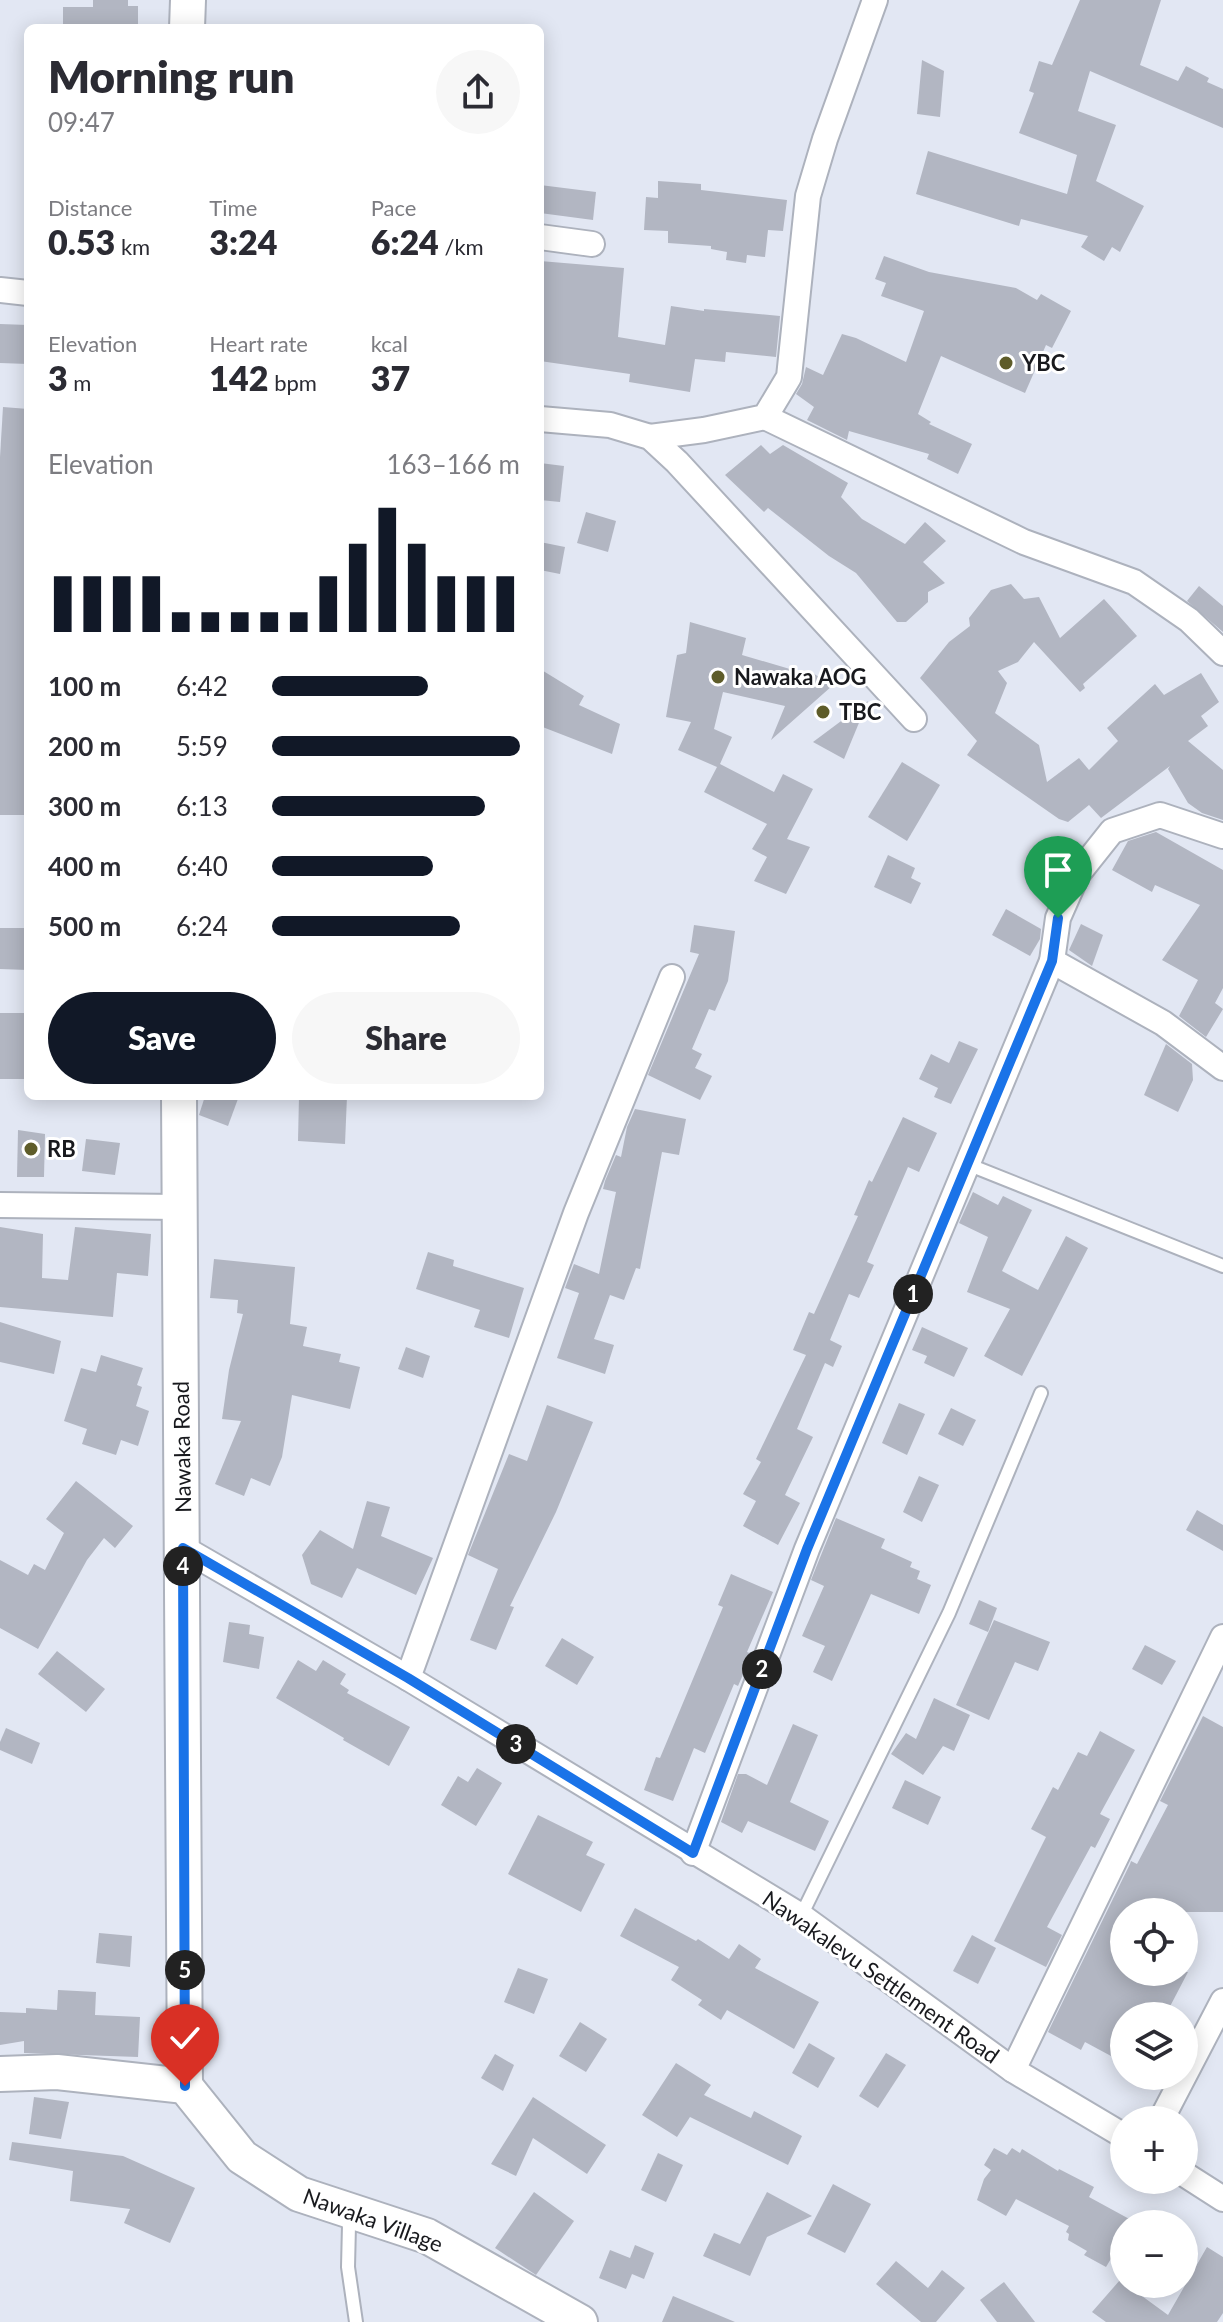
<!DOCTYPE html>
<meta charset="utf-8">
<style>
body{margin:0;font-family:Lato,sans-serif;background:#f7f7f7;color:#2b2b33;height:100vh;display:flex;flex-direction:column;font-size:30px;white-space:nowrap}
*{box-sizing:border-box;margin:0}
p{font-size:26px;color:#7c7c81}
.icon{flex:none;width:44px;height:44px;fill:none;stroke:currentColor;stroke-width:2;stroke-linecap:round;stroke-linejoin:round}
.map{position:relative;flex:1;overflow:hidden}
.sheet{position:absolute;left:24px;top:24px;width:520px;height:1076px;display:flex;flex-direction:column;background:#fff;border-radius:12px;box-shadow:0 4px 20px #0003}
.sheet>*{flex:none}
.buttons{position:absolute;left:1110px;top:1898px;display:grid;gap:16px}
.buttons a{display:grid;place-items:center;width:88px;height:88px;border-radius:50%;background:#fff;box-shadow:0 4px 20px #0003;font-size:40px}
.pin{position:absolute;display:grid;place-items:center;width:68px;height:68px;color:#fff;margin:-82px -34px;border-radius:50% 50% 50% 0;rotate:-45deg;box-shadow:0 0 8px #0007}
.pin .icon{rotate:45deg}
.km{position:absolute;width:40px;height:40px;margin:-20px;border-radius:50%;background:#222;color:#fff;font-size:22px;line-height:40px;text-align:center}
.round{display:grid;place-items:center;flex:none;width:84px;height:84px;border-radius:42px;background:#f7f7f7}
.overview{display:flex;align-items:center;justify-content:space-between;height:136px;padding:0 24px}
h1{font-size:44px;font-weight:800;line-height:60px}
.figures{display:grid;grid-template-columns:repeat(3,1fr);gap:12px;height:136px;padding:8px 24px}
.figures div{display:grid;align-content:center}
.figures b{font-size:34px;font-weight:800}
.figures small{font-size:22px;font-weight:400}
.figures p{font-size:22px}
.chart{height:224px;padding:16px 24px}
.chart p{display:flex;justify-content:space-between}
.chart svg{width:100%;height:144px;margin-top:8px;stroke:#111827;stroke-width:6}
.primary-button{display:flex;gap:16px;margin-top:auto;padding:16px 24px}
.primary-button a{flex:1;height:92px;border-radius:48px;background:#111827;color:#fff;font-size:32px;font-weight:800;line-height:92px;text-align:center}
.primary-button a+a{background:#f7f7f7;color:#2b2b33}
ul{padding:0 24px;list-style:none;font-size:26px}
li{display:grid;grid-template-columns:128px 96px 1fr;align-items:center;height:60px}
li i{height:20px;border-radius:10px;background:#111827}
.map>svg:first-child{display:block}
</style>
<div class="map">
<svg width="1223" height="2322" viewBox="0 0 1223 2322">
<rect width="100%" height="100%" fill="#e2e7f3"/>
<g fill="#b2b6c2">
<path d="M 93,0 L 128,0 L 128,6 L 138,6 L 138,28 L 63,28 L 63,7 L 93,7 Z"/>
<path d="M 1080,0 L 1161,0 L 1140,65 L 1178,81 L 1186,66 L 1209,78 L 1207,82 L 1223,89 L 1223,128 L 1090,71 L 1078,111 L 1116,125 L 1096,181 L 1144,206 L 1120,252 L 1112,247 L 1104,261 L 1081,247 L 1088,236 L 1021,219 L 1019,226 L 916,194 L 928,151 L 1067,194 L 1077,155 L 1019,133 L 1034,93 L 1029,91 L 1039,61 L 1052,65 Z"/>
<path d="M 922,60 L 944,71 L 940,117 L 917,114 Z"/>
<path d="M 658,181 L 701,184 L 701,190 L 787,200 L 783,231 L 768,230 L 765,257 L 747,255 L 746,263 L 726,260 L 727,252 L 711,249 L 711,246 L 668,243 L 668,231 L 644,230 L 646,197 L 658,198 Z"/>
<path d="M 540,185 L 596,192 L 593,220 L 540,213 Z"/>
<path d="M 884,256 L 929,272 L 1016,288 L 1037,300 L 1041,294 L 1071,311 L 1052,348 L 1046,345 L 1025,393 L 941,356 L 918,414 L 931,422 L 929,424 L 972,444 L 958,474 L 927,459 L 929,454 L 849,431 L 847,440 L 807,420 L 814,407 L 796,394 L 802,384 L 806,367 L 823,375 L 842,334 L 856,338 L 906,362 L 924,311 L 881,296 L 886,283 L 875,279 Z"/>
<path d="M 540,261 L 624,268 L 618,337 L 665,345 L 671,306 L 704,311 L 704,309 L 780,316 L 776,357 L 726,352 L 725,362 L 695,359 L 690,392 L 629,382 L 630,374 L 540,361 Z"/>
<path d="M 0,324 L 28,325 L 28,364 L 0,363 Z"/>
<path d="M 3,407 L 28,409 L 28,815 L 0,815 L 0,457 Z"/>
<path d="M 761,445 L 770,454 L 783,445 L 848,483 L 841,497 L 862,519 L 905,544 L 925,522 L 946,541 L 923,562 L 945,583 L 928,592 L 928,602 L 906,622 L 897,622 L 856,573 L 829,556 L 768,508 L 764,512 L 725,475 Z"/>
<path d="M 540,463 L 564,466 L 560,502 L 540,500 Z"/>
<path d="M 586,512 L 616,521 L 608,552 L 577,543 Z"/>
<path d="M 540,542 L 565,547 L 560,574 L 540,570 Z"/>
<path d="M 1011,584 L 1024,599 L 1039,597 L 1060,638 L 1104,599 L 1137,636 L 1083,684 L 1085,688 L 1080,692 L 1034,642 L 1018,662 L 998,671 L 1007,683 L 995,713 L 1039,745 L 1047,782 L 1079,758 L 1089,770 L 1118,741 L 1107,728 L 1155,684 L 1164,695 L 1201,673 L 1219,702 L 1201,716 L 1208,726 L 1188,741 L 1223,770 L 1223,820 L 1202,813 L 1188,803 L 1168,769 L 1170,766 L 1101,818 L 1089,805 L 1068,822 L 1059,819 L 967,755 L 977,741 L 920,678 L 949,642 L 970,626 L 969,618 L 991,590 Z"/>
<path d="M 1199,586 L 1223,606 L 1223,632 L 1187,601 Z"/>
<path d="M 690,622 L 746,638 L 742,655 L 800,672 L 801,670 L 813,673 L 832,686 L 771,740 L 785,706 L 723,692 L 714,729 L 732,737 L 720,764 L 774,792 L 783,774 L 813,789 L 787,839 L 810,847 L 786,894 L 754,881 L 767,857 L 752,849 L 767,824 L 704,792 L 717,767 L 678,750 L 691,722 L 666,717 L 677,655 L 686,653 Z"/>
<path d="M 540,669 L 584,696 L 579,705 L 620,724 L 612,754 L 540,726 Z"/>
<path d="M 868,701 L 844,759 L 813,742 Z"/>
<path d="M 902,762 L 940,785 L 907,841 L 868,817 Z"/>
<path d="M 1156,832 L 1223,870 L 1223,988 L 1215,1003 L 1223,1009 L 1206,1037 L 1179,1016 L 1198,980 L 1162,960 L 1200,905 L 1155,885 L 1152,892 L 1112,870 L 1128,841 Z"/>
<path d="M 888,855 L 915,868 L 911,878 L 921,883 L 911,904 L 874,887 Z"/>
<path d="M 1006,909 L 1041,929 L 1040,939 L 1030,956 L 992,935 Z"/>
<path d="M 1081,924 L 1103,935 L 1092,966 L 1069,950 Z"/>
<path d="M 694,925 L 735,931 L 728,981 L 715,1011 L 709,1009 L 692,1049 L 702,1054 L 695,1068 L 712,1076 L 700,1100 L 648,1075 L 699,954 L 690,952 Z"/>
<path d="M 0,928 L 28,928 L 28,970 L 0,969 Z"/>
<rect x="0" y="1013" width="28" height="66"/>
<path d="M 959,1041 L 978,1049 L 951,1104 L 934,1097 L 938,1088 L 919,1079 L 931,1054 L 949,1063 Z"/>
<path d="M 1166,1044 L 1192,1064 L 1193,1080 L 1178,1112 L 1144,1095 Z"/>
<path d="M 205,1096 L 239,1096 L 228,1126 L 199,1115 Z"/>
<path d="M 299,1096 L 347,1096 L 345,1144 L 298,1141 Z"/>
<path d="M 635,1109 L 686,1119 L 679,1155 L 662,1152 L 640,1269 L 636,1268 L 624,1300 L 610,1295 L 594,1339 L 614,1345 L 605,1374 L 557,1358 L 579,1293 L 565,1288 L 574,1264 L 599,1274 L 616,1192 L 603,1189 L 605,1181 L 616,1155 L 621,1157 L 627,1127 Z"/>
<path d="M 903,1117 L 937,1133 L 919,1172 L 908,1167 L 867,1262 L 874,1265 L 859,1298 L 849,1294 L 830,1340 L 842,1346 L 833,1367 L 825,1363 L 797,1429 L 813,1437 L 785,1495 L 800,1503 L 778,1545 L 743,1526 L 756,1501 L 743,1494 L 761,1462 L 756,1459 L 806,1355 L 793,1350 L 809,1312 L 814,1314 L 858,1216 L 854,1215 L 869,1180 L 872,1182 Z"/>
<path d="M 18,1130 L 45,1134 L 44,1177 L 17,1177 Z"/>
<path d="M 86,1139 L 120,1143 L 115,1175 L 82,1171 Z"/>
<path d="M 973,1192 L 998,1205 L 1003,1196 L 1032,1210 L 1002,1271 L 1038,1290 L 1066,1236 L 1088,1248 L 1022,1376 L 984,1356 L 1010,1309 L 967,1292 L 988,1237 L 959,1223 Z"/>
<path d="M 0,1227 L 43,1234 L 42,1278 L 68,1280 L 75,1227 L 151,1234 L 148,1276 L 117,1273 L 113,1317 L 0,1307 Z"/>
<path d="M 428,1252 L 454,1260 L 453,1266 L 524,1288 L 509,1338 L 474,1327 L 480,1310 L 416,1289 Z"/>
<path d="M 214,1259 L 295,1267 L 290,1324 L 307,1327 L 303,1346 L 341,1354 L 339,1362 L 360,1367 L 350,1409 L 292,1395 L 282,1457 L 270,1486 L 251,1478 L 244,1496 L 215,1484 L 241,1421 L 222,1419 L 229,1370 L 243,1314 L 237,1313 L 238,1300 L 210,1298 Z"/>
<path d="M 0,1322 L 61,1341 L 54,1374 L 0,1362 Z"/>
<path d="M 922,1327 L 968,1348 L 954,1377 L 924,1363 L 927,1356 L 912,1350 Z"/>
<path d="M 406,1347 L 430,1356 L 423,1378 L 398,1369 Z"/>
<path d="M 101,1355 L 143,1368 L 137,1385 L 142,1387 L 136,1406 L 149,1411 L 138,1446 L 121,1440 L 116,1455 L 82,1444 L 87,1429 L 64,1421 L 81,1368 L 96,1372 Z"/>
<path d="M 899,1403 L 925,1414 L 907,1455 L 882,1443 Z"/>
<path d="M 547,1405 L 593,1422 L 556,1512 L 510,1606 L 514,1607 L 496,1650 L 470,1640 L 498,1569 L 468,1555 L 509,1454 L 527,1461 Z"/>
<path d="M 951,1408 L 976,1420 L 963,1446 L 938,1434 Z"/>
<path d="M 919,1476 L 939,1485 L 922,1522 L 903,1512 Z"/>
<path d="M 76,1481 L 133,1526 L 115,1548 L 104,1538 L 87,1560 L 38,1649 L 0,1628 L 0,1560 L 28,1575 L 34,1564 L 45,1570 L 64,1533 L 46,1519 Z"/>
<path d="M 367,1501 L 390,1507 L 381,1536 L 433,1558 L 416,1595 L 357,1568 L 342,1598 L 311,1584 L 302,1555 L 320,1530 L 353,1549 Z"/>
<path d="M 1197,1510 L 1223,1525 L 1223,1551 L 1186,1530 Z"/>
<path d="M 836,1518 L 885,1539 L 881,1548 L 912,1562 L 910,1567 L 920,1571 L 917,1579 L 931,1585 L 919,1614 L 871,1594 L 832,1681 L 813,1672 L 825,1646 L 802,1636 L 824,1586 L 811,1580 Z"/>
<path d="M 731,1574 L 773,1592 L 747,1652 L 752,1654 L 738,1686 L 734,1684 L 705,1753 L 694,1748 L 673,1801 L 644,1790 L 656,1757 L 660,1758 L 723,1607 L 718,1605 Z"/>
<path d="M 979,1600 L 997,1608 L 988,1632 L 969,1624 Z"/>
<path d="M 994,1620 L 1050,1642 L 1038,1671 L 1015,1662 L 989,1720 L 956,1705 Z"/>
<path d="M 229,1622 L 250,1625 L 249,1634 L 264,1637 L 259,1669 L 223,1662 Z"/>
<path d="M 562,1638 L 594,1657 L 577,1685 L 545,1666 Z"/>
<path d="M 1145,1645 L 1176,1661 L 1162,1685 L 1132,1669 Z"/>
<path d="M 57,1651 L 105,1689 L 86,1712 L 38,1674 Z"/>
<path d="M 298,1660 L 316,1671 L 323,1660 L 346,1674 L 340,1684 L 349,1690 L 347,1693 L 410,1727 L 389,1766 L 343,1740 L 344,1738 L 276,1698 Z"/>
<path d="M 934,1698 L 970,1715 L 954,1751 L 943,1746 L 923,1775 L 891,1754 L 906,1733 L 916,1739 Z"/>
<path d="M 1203,1716 L 1223,1727 L 1223,1912 L 1124,1912 L 1124,1972 L 1188,1972 L 1165,2016 L 1124,2016 L 1124,2063 L 1085,2042 L 1081,2050 L 1048,2032 L 1130,1864 L 1131,1861 L 1137,1864 L 1168,1805 L 1160,1801 Z"/>
<path d="M 793,1724 L 818,1735 L 790,1802 L 829,1821 L 815,1851 L 748,1821 L 742,1833 L 721,1822 L 738,1774 L 746,1774 L 767,1785 Z"/>
<path d="M 6,1728 L 40,1743 L 32,1764 L 0,1750 L 0,1742 Z"/>
<path d="M 1100,1731 L 1135,1750 L 1100,1814 L 1110,1819 L 1095,1848 L 1091,1846 L 1047,1927 L 1062,1935 L 1046,1967 L 994,1941 L 1046,1837 L 1031,1829 L 1053,1787 L 1058,1790 L 1078,1752 L 1087,1756 Z"/>
<path d="M 477,1768 L 502,1783 L 476,1826 L 441,1805 L 458,1776 L 468,1782 Z"/>
<path d="M 905,1780 L 941,1797 L 928,1825 L 892,1808 Z"/>
<path d="M 538,1815 L 593,1842 L 586,1855 L 605,1864 L 581,1912 L 508,1874 Z"/>
<path d="M 635,1908 L 696,1941 L 698,1939 L 729,1959 L 739,1944 L 761,1959 L 755,1968 L 819,2002 L 794,2049 L 727,2010 L 721,2020 L 698,2005 L 702,2000 L 671,1980 L 679,1967 L 620,1936 Z"/>
<path d="M 99,1933 L 132,1936 L 130,1967 L 96,1963 Z"/>
<path d="M 972,1935 L 996,1948 L 978,1984 L 953,1971 Z"/>
<path d="M 518,1968 L 548,1979 L 534,2014 L 504,2002 Z"/>
<path d="M 58,1990 L 96,1992 L 95,2015 L 140,2017 L 138,2057 L 24,2053 L 24,2041 L 0,2045 L 0,2012 L 26,2013 L 26,2008 L 57,2010 Z"/>
<path d="M 580,2022 L 607,2039 L 586,2072 L 559,2056 Z"/>
<path d="M 809,2043 L 835,2058 L 818,2088 L 792,2073 Z"/>
<path d="M 886,2053 L 906,2065 L 878,2108 L 859,2096 Z"/>
<path d="M 495,2054 L 514,2065 L 503,2091 L 481,2078 Z"/>
<path d="M 676,2063 L 711,2085 L 704,2095 L 751,2118 L 754,2111 L 802,2136 L 788,2165 L 690,2117 L 677,2137 L 642,2115 Z"/>
<path d="M 34,2097 L 69,2102 L 61,2139 L 29,2134 Z"/>
<path d="M 533,2097 L 606,2145 L 587,2174 L 533,2138 L 516,2176 L 491,2164 Z"/>
<path d="M 12,2142 L 123,2156 L 195,2188 L 170,2243 L 124,2223 L 130,2209 L 70,2201 L 73,2171 L 9,2160 Z"/>
<path d="M 994,2148 L 1007,2155 L 1012,2148 L 1020,2153 L 1022,2149 L 1058,2171 L 1059,2169 L 1094,2187 L 1089,2197 L 1133,2221 L 1132,2224 L 1124,2224 L 1124,2237 L 1106,2267 L 1084,2255 L 1087,2251 L 1068,2240 L 1069,2234 L 1066,2232 L 1069,2226 L 1016,2199 L 1006,2216 L 977,2200 L 984,2179 L 991,2170 L 984,2165 Z"/>
<path d="M 658,2153 L 683,2165 L 666,2202 L 641,2190 Z"/>
<path d="M 833,2184 L 871,2204 L 845,2253 L 807,2234 Z"/>
<path d="M 534,2192 L 574,2221 L 536,2275 L 495,2248 Z"/>
<path d="M 767,2192 L 812,2216 L 767,2237 L 750,2276 L 703,2256 L 714,2233 L 740,2244 Z"/>
<path d="M 635,2245 L 654,2253 L 644,2279 L 632,2274 L 626,2289 L 599,2278 L 610,2250 L 630,2258 Z"/>
<path d="M 1207,2247 L 1223,2257 L 1223,2313 L 1217,2322 L 1106,2322 L 1092,2312 L 1120,2280 L 1168,2315 Z"/>
<path d="M 896,2261 L 928,2288 L 942,2270 L 965,2288 L 936,2322 L 921,2322 L 876,2284 Z"/>
<path d="M 1004,2282 L 1035,2322 L 997,2322 L 980,2300 Z"/>
<path d="M 673,2296 L 735,2322 L 662,2322 Z"/>
</g>
<g fill="none" stroke-linecap="round" stroke-linejoin="round">
<g stroke="#adb2bd" stroke-width="16">
<g id="lane">
<path d="M 967,1164 L 1223,1266"/>
<path d="M 801,1916 L 949,1613 L 1041,1393"/>
<path d="M 343,2216 L 349,2225 L 348,2267 L 356,2322"/>
</g>
</g>
<g stroke="#adb2bd" stroke-width="28">
<g id="street">
<path d="M 540,237 L 592,244"/>
<path d="M 0,290 L 28,293"/>
<path d="M 765,417 L 1024,542 L 1134,582 L 1189,620 L 1223,653"/>
<path d="M 540,419 L 610,425 L 650,437 L 677,462 L 914,719"/>
<path d="M 650,437 L 704,430 L 765,417 L 789,377 L 808,196 L 825,139 L 875,0"/>
<path d="M 1052,961 L 1163,1023 L 1223,1068"/>
<path d="M 0,1205 L 179,1207"/>
<path d="M 183,1548 L 408,1678 L 801,1916 L 1013,2070 L 1124,2136"/>
<path d="M 408,1678 L 576,1213 L 672,977"/>
<path d="M 693,1853 L 807,1549 L 1052,961 L 1058,918 L 1077,875 L 1112,831 L 1160,815 L 1223,836"/>
<path d="M 1013,2070 L 1223,1637"/>
<path d="M 1161,2120 L 1223,2001"/>
<path d="M 1184,2174 L 1223,2199"/>
</g>
</g>
<g stroke="#adb2bd" stroke-width="38">
<g id="secondary">
<path d="M 187,28 L 188,0"/>
<path d="M 179,1096 L 185,2086"/>
<path d="M 0,2074 L 57,2072 L 185,2086 L 242,2157 L 299,2194 L 427,2236 L 580,2322"/>
</g>
</g>
<use href="#lane" stroke="#fff" stroke-width="12"/>
<use href="#street" stroke="#fff" stroke-width="24"/>
<use href="#secondary" stroke="#fff" stroke-width="34"/>
</g>
<g fill="none" stroke-linecap="round" stroke-linejoin="round">
<g stroke="#fff" stroke-width="16">
<path id="route" d="M 185,2086 L 183,1548 L 408,1678 L 693,1853 L 807,1549 L 1052,961 L 1058,918"/>
</g>
<use href="#route" stroke="#1a73e8" stroke-width="10"/>
</g>
<g fill="#5e5c29" stroke="#fff" stroke-width="3">
<circle cx="1006" cy="363" r="8"/>
<circle cx="718" cy="677" r="8"/>
<circle cx="823" cy="712" r="8"/>
<circle cx="31" cy="1149" r="8"/>
</g>
<g text-anchor="middle" stroke-width="6" stroke-linejoin="round" paint-order="stroke">
<g font-size="22" font-weight="bold" fill="#18191d" stroke="#fff" text-anchor="start">
<text x="1022" y="371">YBC</text>
<text x="734" y="685">Nawaka AOG</text>
<text x="839" y="720">TBC</text>
<text x="47" y="1157">RB</text>
</g>
<g font-size="22" fill="#18191d" stroke="#fff">
<text transform="translate(182 1447) rotate(-91)" y="8">Nawaka Road</text>
<text transform="translate(881 1977) rotate(35)" y="8">Nawakalevu Settlement Road</text>
<text transform="translate(373 2220) rotate(20)" y="8">Nawaka Village</text>
</g>
</g>
</svg>
<div class="buttons">
<a><svg class="icon" aria-label="locate" viewBox="0 0 24 24"><circle cx="12" cy="12" r="6"/><path d="M12 2v4M12 18v4M2 12h4M18 12h4"/></svg></a>
<a><svg class="icon" aria-label="layers" viewBox="0 0 24 24"><path d="M12 4l9 5-9 5-9-5zM3 14l9 5 9-5"/></svg></a>
<a>+</a>
<a>−</a>
</div>
<div class="pin" style="left:1058px;top:918px;background:#1e9e55"><svg class="icon" aria-label="arrive" viewBox="0 0 24 24"><path d="M6 21V4h12l-3 4 3 4H6"/></svg></div>
<div class="pin" style="left:185px;top:2086px;background:#d93025"><svg class="icon" aria-label="check" viewBox="0 0 24 24"><path d="M5 12l5 5 9-10"/></svg></div>
<b class="km" style="left:913px;top:1294px">1</b>
<b class="km" style="left:762px;top:1669px">2</b>
<b class="km" style="left:516px;top:1744px">3</b>
<b class="km" style="left:183px;top:1566px">4</b>
<b class="km" style="left:185px;top:1970px">5</b>
<section class="sheet">
<div class="overview"><div><h1>Morning run</h1><p>09:47</p></div><a class="round"><svg class="icon" aria-label="share" viewBox="0 0 24 24"><path d="M12 15V3M7 8l5-5 5 5M5 13v7h14v-7"/></svg></a></div>
<div class="figures">
<div><p>Distance</p><b>0.53<small> km</small></b></div>
<div><p>Time</p><b>3:24</b></div>
<div><p>Pace</p><b>6:24<small> /km</small></b></div>
</div>
<div class="figures">
<div><p>Elevation</p><b>3<small> m</small></b></div>
<div><p>Heart rate</p><b>142<small> bpm</small></b></div>
<div><p>kcal</p><b>37</b></div>
</div>
<div class="chart"><p><span>Elevation</span>163–166 m</p>
<svg viewBox="0 0 160 44" preserveAspectRatio="none"><path d="M5 44V27M15 44V27M25 44V27M35 44V27M45 44V38M55 44V38M65 44V38M75 44V38M85 44V38M95 44V27M105 44V17M115 44V6M125 44V17M135 44V27M145 44V27M155 44V27"/></svg>
</div>
<ul>
<li><b>100 m</b>6:42<i style="width:63%"></i></li>
<li><b>200 m</b>5:59<i style="width:100%"></i></li>
<li><b>300 m</b>6:13<i style="width:86%"></i></li>
<li><b>400 m</b>6:40<i style="width:65%"></i></li>
<li><b>500 m</b>6:24<i style="width:76%"></i></li>
</ul>
<div class="primary-button"><a>Save</a><a>Share</a></div>
</section>
</div>
